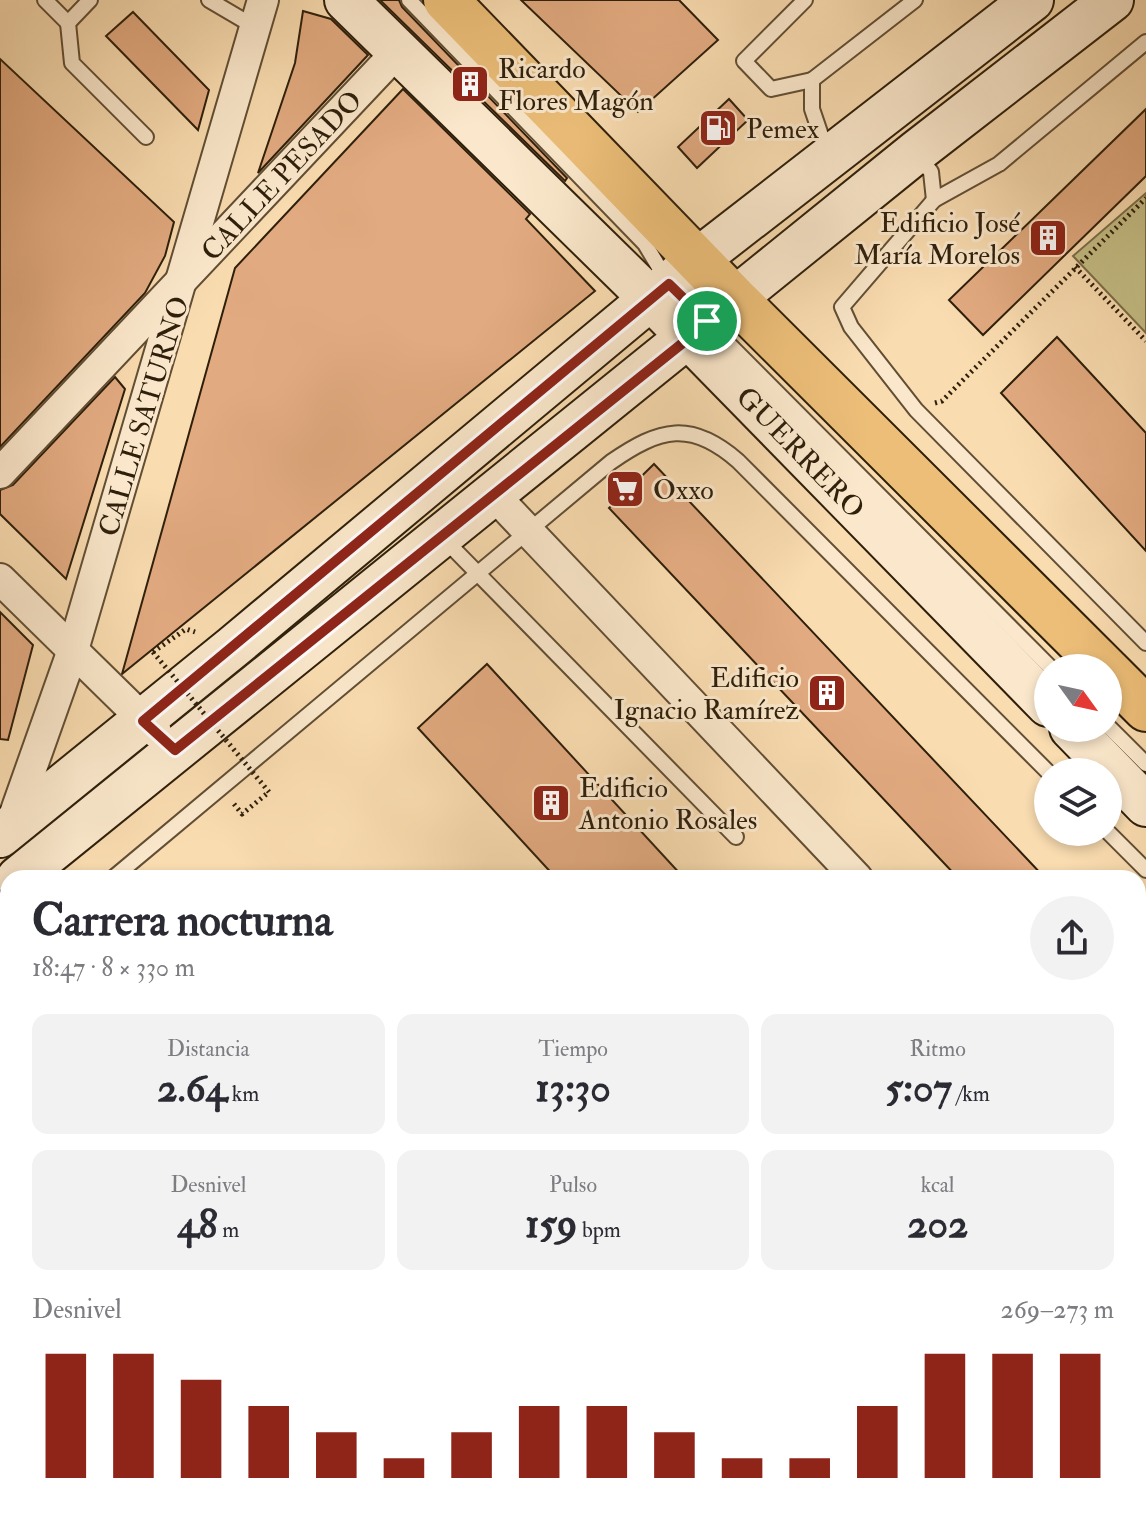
<!DOCTYPE html>
<html lang="es">
<meta charset="utf-8">
<style>
body{margin:0;font-family:"IM FELL Double Pica",serif;background:#f2f2f3;color:#2b2b33;height:100vh;display:flex;flex-direction:column;font-size:30px;white-space:nowrap}
*{box-sizing:border-box;margin:0}
p{font-size:26px;color:#7c7c81}
.icon{flex:none;width:44px;height:44px;fill:none;stroke:currentColor;stroke-width:2;stroke-linecap:round;stroke-linejoin:round}
.map{position:relative;flex:1;overflow:hidden}
.side{position:absolute;left:0px;top:870px;width:1146px;height:648px;display:flex;flex-direction:column;background:#fff;border-radius:24px 24px 0 0;box-shadow:0 4px 12px #0003}
.side>*{flex:none}
.needle{width:52px;rotate:123deg}
.tools{position:absolute;left:1034px;top:654px;display:grid;gap:16px}
.tools a{display:grid;place-items:center;width:88px;height:88px;border-radius:50%;background:#fff;box-shadow:0 4px 12px #0003;font-size:40px}
.pin{position:absolute;display:grid;place-items:center;width:68px;height:68px;color:#fff;margin:-34px;border:4px solid #fff;border-radius:50%;box-shadow:0 2px 8px #0007}
.round{display:grid;place-items:center;flex:none;width:84px;height:84px;border-radius:42px;background:#f2f2f3}
.head{display:flex;align-items:center;justify-content:space-between;height:136px;padding:0 32px}
h1{font-size:44px;font-weight:800;line-height:60px}
.figures{display:grid;grid-template-columns:repeat(3,1fr);gap:12px;height:136px;padding:8px 32px}
.figures div{display:grid;align-content:center;border-radius:16px;background:#f2f2f3;text-align:center}
.figures b{font-size:40px;font-weight:800}
.figures small{font-size:22px;font-weight:400}
.figures p{font-size:22px}
.chart{height:224px;padding:16px 32px}
.chart p{display:flex;justify-content:space-between}
.chart svg{width:100%;height:144px;margin-top:8px;stroke:#8f2418;stroke-width:6}
.map>svg:first-child{display:block}
</style>
<div class="map">
<svg width="1146" height="1518" viewBox="0 0 1146 1518">
<rect width="100%" height="100%" fill="#f9dcb0"/>
<filter id="stains"><feTurbulence type="fractalNoise" baseFrequency=".0025" numOctaves="4"/><feColorMatrix values="0 0 0 0 .2 0 0 0 0 .09 0 0 0 0 .02 0 0 0 .5 -.17"/></filter>
<radialGradient id="worn" r=".72"><stop offset=".6" stop-color="#630" stop-opacity="0"/><stop offset="1" stop-color="#630" stop-opacity=".3"/></radialGradient>
<g fill="#c5be86" stroke="#7a6e48" stroke-width="2">
<path d="M 1146,193 L 1146,333 L 1073,256 Z"/>
<path d="M 8,991 L 8,1228 L 0,1219 L 0,999 Z"/>
<path d="M 8,1439 L 8,1510 L 416,1510 L 407,1518 L 0,1518 L 0,1448 Z"/>
<path d="M 614,1510 L 809,1510 L 801,1518 L 605,1518 Z"/>
</g>
<g fill="#e2aa80" stroke="#2e1f0b" stroke-width="2">
<path d="M 380,0 L 399,0 L 402,7 L 567,178 L 565,181 Z"/>
<path d="M 521,0 L 679,0 L 718,40 L 638,112 Z"/>
<path d="M 303,11 L 331,19 L 368,55 L 258,173 L 295,63 Z"/>
<path d="M 133,12 L 209,90 L 198,130 L 106,36 Z"/>
<path d="M 0,59 L 174,222 L 165,256 L 145,293 L 0,447 Z"/>
<path d="M 403,89 L 530,214 L 526,219 L 595,291 L 122,674 L 235,268 Z"/>
<path d="M 729,99 L 748,120 L 697,168 L 678,147 Z"/>
<path d="M 1146,109 L 1146,176 L 983,335 L 949,300 Z"/>
<path d="M 1057,337 L 1146,433 L 1146,551 L 1001,393 Z"/>
<path d="M 115,377 L 125,389 L 66,579 L 0,514 L 0,490 L 13,485 Z"/>
<path d="M 654,464 L 1045,878 L 958,878 L 609,508 Z"/>
<path d="M 0,612 L 33,645 L 8,740 L 0,739 Z"/>
<path d="M 487,664 L 684,878 L 556,878 L 418,728 Z"/>
</g>
<g fill="none" stroke-linecap="round" stroke-linejoin="round">
<g stroke="#614e34" stroke-width="18">
<g id="lane">
<path d="M 45,0 L 68,23 L 90,0"/>
<path d="M 209,0 L 255,27"/>
<path d="M 409,0 L 645,244 L 669,284 L 1051,668"/>
<path d="M 805,0 L 744,61 L 771,89 L 812,80"/>
<path d="M 68,23 L 72,63 L 146,137"/>
<path d="M 1146,42 L 999,164 L 934,200 L 842,307 L 851,327 L 916,410 L 1146,643"/>
<path d="M 827,153 L 812,109 L 812,80 L 915,0"/>
<path d="M 919,156 L 931,172 L 934,200"/>
<path d="M 443,538 L 736,837"/>
<path d="M 1108,726 L 1146,764"/>
<path d="M 1108,832 L 1146,870"/>
<path d="M 113,878 L 611,462 C 660,428 691,420 738,461 L 1048,772"/>
<path d="M 0,948 L 8,943"/>
<path d="M 1138,1063 L 1146,1056"/>
<path d="M 1071,1510 L 1079,1518"/>
<path d="M 989,1518 L 997,1510"/>
</g>
</g>
<g stroke="#614e34" stroke-width="34">
<g id="street">
<path d="M 0,473 L 398,51"/>
<path d="M 493,494 L 857,878"/>
<path d="M 0,579 L 156,732"/>
<path d="M 10,828 L 73,650 L 263,0"/>
</g>
</g>
<g stroke="#2e1f0b" stroke-width="46">
<g id="secondary">
<path d="M 346,0 L 651,299 L 1048,705"/>
<path d="M 1071,728 L 1146,805"/>
<path d="M 0,836 L 233,647 L 697,260 L 1032,0"/>
<path d="M 18,878 L 916,152 L 1112,0"/>
</g>
</g>
<g stroke="#2e1f0b" stroke-width="48">
<g id="primary">
<path d="M 446,0 L 735,299 L 1105,668"/>
<path d="M 1108,671 L 1146,709"/>
</g>
</g>
<g stroke="#2e1f0b" stroke-width="5" stroke-dasharray="2 4" stroke-linecap="butt">
<path d="M 1075,267 L 1146,341"/>
<path d="M 935,403 L 942,401 L 1146,198"/>
<path d="M 153,652 L 186,629 L 195,632"/>
<path d="M 234,804 L 242,814 L 269,792"/>
<path d="M 0,1084 L 8,1092"/>
<path d="M 1138,1121 L 1146,1114"/>
<path d="M 0,1457 L 8,1449"/>
<path d="M 59,1510 L 61,1518"/>
<path d="M 200,1510 L 208,1518"/>
<path d="M 408,1510 L 416,1518"/>
<path d="M 24,1518 L 26,1510"/>
<path d="M 267,1518 C 288,1509 311,1509 332,1518"/>
<path d="M 714,1518 L 722,1510"/>
</g>
<use href="#lane" stroke="#fbe8cc" stroke-width="14"/>
<use href="#street" stroke="#fbe8cc" stroke-width="30"/>
<use href="#secondary" stroke="#fbe8cc" stroke-width="42"/>
<use href="#primary" stroke="#ecbe78" stroke-width="44"/>
<path stroke="#2e1f0b" stroke-width="5" stroke-dasharray="2 4" stroke-linecap="butt" d="M 153,652 L 269,792"/>
</g>
<g fill="none" stroke-linecap="round" stroke-linejoin="round">
<g stroke="#fff" stroke-width="16">
<path id="route" d="M 669,284 L 707,321 L 689,338 L 175,750 L 143,721 Z"/>
</g>
<use href="#route" stroke="#8f2418" stroke-width="10"/>
</g>
<defs>
<g id="building-square" transform="scale(2)"><rect x="-9" y="-9" width="18" height="18" rx="4" fill="#8f2418" stroke="#fbe8cc"/><path d="M-4-6H4V6H1V3H-1V6H-4ZM-2.5-4.3h1.7v1.8h-1.7ZM.8-4.3h1.7v1.8H.8ZM-2.5-1h1.7V.8h-1.7ZM.8-1h1.7V.8H.8Z" fill="#fff"/></g>
<g id="fuel-square" transform="scale(2)"><rect x="-9" y="-9" width="18" height="18" rx="4" fill="#8f2418" stroke="#fbe8cc"/><path d="M-5.5-6h7V0h2V4h1.3V-2.5L3-4.5l.8-.8L6-3V5H2.5V1h-1V6h-7ZM-4.2-4.7v3.2H.2V-4.7Z" fill="#fff"/></g>
<g id="supermarket-square" transform="scale(2)"><rect x="-9" y="-9" width="18" height="18" rx="4" fill="#8f2418" stroke="#fbe8cc"/><path d="M-6-5.5h2.5l.6 2H6L4.5 2H-2.5L-4.4-4H-6ZM-1.5 3.2a1.3 1.3 0 1 0 .1 0ZM3 3.2a1.3 1.3 0 1 0 .1 0Z" fill="#fff"/></g>
</defs>
<g fill-rule="evenodd">
<use href="#building-square" x="470" y="84"/>
<use href="#fuel-square" x="718" y="128"/>
<use href="#building-square" x="1048" y="238"/>
<use href="#supermarket-square" x="625" y="489"/>
<use href="#building-square" x="827" y="693"/>
<use href="#building-square" x="551" y="803"/>
</g>
<g text-anchor="middle" stroke-width="6" stroke-linejoin="round" paint-order="stroke">
<g font-size="28" fill="#2e1f0b" stroke="#fbe8cc" text-anchor="start">
<text x="498" y="78">Ricardo<tspan x="498" dy="32">Flores Magón</tspan></text>
<text x="746" y="138">Pemex</text>
<text x="1020" y="232" text-anchor="end">Edificio José<tspan x="1020" dy="32">María Morelos</tspan></text>
<text x="653" y="499">Oxxo</text>
<text x="799" y="687" text-anchor="end">Edificio<tspan x="799" dy="32">Ignacio Ramírez</tspan></text>
<text x="579" y="797">Edificio<tspan x="579" dy="32">Antonio Rosales</tspan></text>
</g>
<g font-size="28" fill="#2e1f0b" stroke="#fbe8cc">
<text transform="translate(281 175) rotate(-47)" y="10">CALLE PESADO</text>
<text transform="translate(143 416) rotate(-73)" y="10">CALLE SATURNO</text>
<text transform="translate(801 452) rotate(46)" y="10">GUERRERO</text>
</g>
</g>
<rect width="100%" height="100%" filter="url(#stains)"/>
<rect width="100%" height="100%" fill="url(#worn)"/>
</svg>
<div class="tools">
<a><svg class="needle" viewBox="-14 -14 28 28"><path d="M0-13l5 13h-10z" fill="#e53935"/><path d="M0 13l5-13h-10z" fill="#7c7c81"/></svg></a>
<a><svg class="icon" aria-label="layers" viewBox="0 0 24 24"><path d="M12 4l9 5-9 5-9-5zM3 14l9 5 9-5"/></svg></a>
</div>
<div class="pin" style="left:707px;top:321px;background:#1e9e55"><svg class="icon" aria-label="arrive" viewBox="0 0 24 24"><path d="M6 21V4h12l-3 4 3 4H6"/></svg></div>
<section class="side">
<div class="head"><div><h1>Carrera nocturna</h1><p>18:47 · 8 × 330 m</p></div><a class="round"><svg class="icon" aria-label="share" viewBox="0 0 24 24"><path d="M12 15V3M7 8l5-5 5 5M5 13v7h14v-7"/></svg></a></div>
<div class="figures">
<div><p>Distancia</p><b>2.64<small> km</small></b></div>
<div><p>Tiempo</p><b>13:30</b></div>
<div><p>Ritmo</p><b>5:07<small> /km</small></b></div>
</div>
<div class="figures">
<div><p>Desnivel</p><b>48<small> m</small></b></div>
<div><p>Pulso</p><b>159<small> bpm</small></b></div>
<div><p>kcal</p><b>202</b></div>
</div>
<div class="chart"><p><span>Desnivel</span>269–273 m</p>
<svg viewBox="0 0 160 44" preserveAspectRatio="none"><path d="M5 44V6M15 44V6M25 44V14M35 44V22M45 44V30M55 44V38M65 44V30M75 44V22M85 44V22M95 44V30M105 44V38M115 44V38M125 44V22M135 44V6M145 44V6M155 44V6"/></svg>
</div>
</section>
</div>
